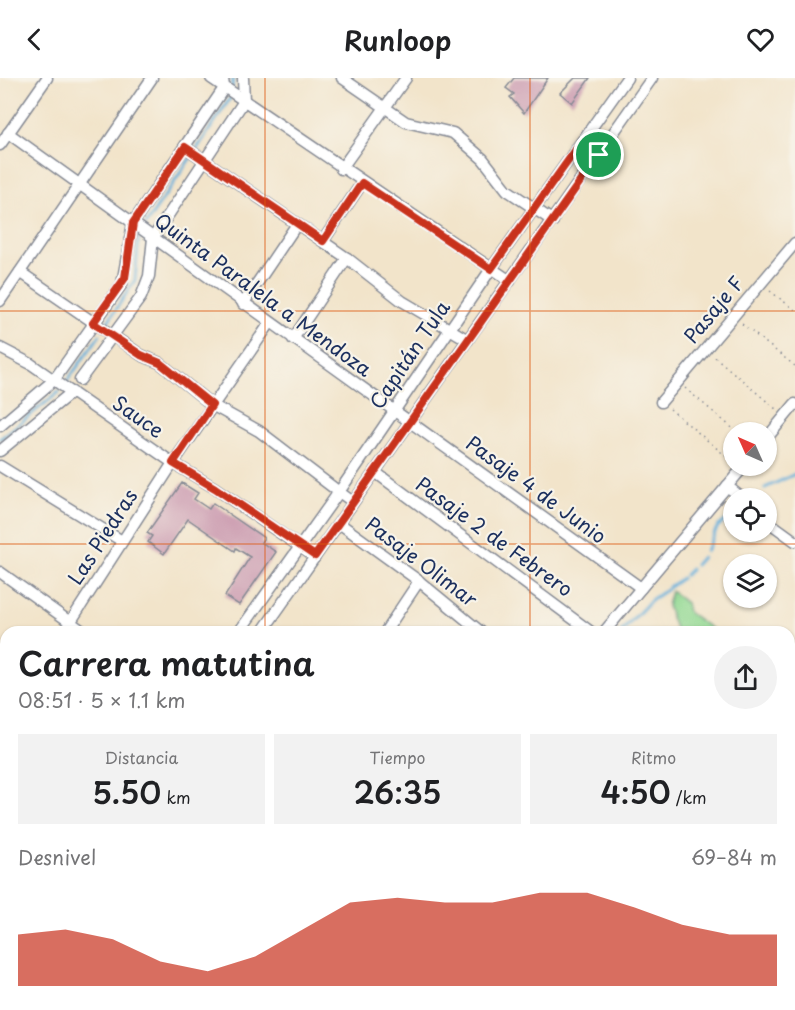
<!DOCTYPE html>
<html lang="es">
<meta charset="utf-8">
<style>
body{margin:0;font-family:"Playpen Sans",sans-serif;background:#f2f2f2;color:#202124;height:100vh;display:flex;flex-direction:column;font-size:22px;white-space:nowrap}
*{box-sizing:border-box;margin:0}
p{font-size:20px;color:#757577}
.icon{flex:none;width:33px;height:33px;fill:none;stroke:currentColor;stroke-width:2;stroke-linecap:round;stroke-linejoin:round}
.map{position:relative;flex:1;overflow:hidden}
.drawer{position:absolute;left:0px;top:548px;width:795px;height:386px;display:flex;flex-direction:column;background:#fff;border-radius:18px 18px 0 0;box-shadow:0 2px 4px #0004}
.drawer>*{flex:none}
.needle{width:39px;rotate:315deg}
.controls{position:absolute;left:723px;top:344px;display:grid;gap:12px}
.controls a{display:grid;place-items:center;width:54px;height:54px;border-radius:50%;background:#fff;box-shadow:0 2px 4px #0004;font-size:30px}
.pin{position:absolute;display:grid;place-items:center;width:51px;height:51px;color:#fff;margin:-26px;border:3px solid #fff;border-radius:50%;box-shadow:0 2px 6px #0007}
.round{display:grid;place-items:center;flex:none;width:63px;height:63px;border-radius:32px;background:#f2f2f2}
.summary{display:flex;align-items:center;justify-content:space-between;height:102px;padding:0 18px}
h1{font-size:33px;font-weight:600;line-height:45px}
.metrics{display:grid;grid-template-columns:repeat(3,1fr);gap:9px;height:102px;padding:6px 18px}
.metrics div{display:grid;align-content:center;border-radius:0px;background:#f2f2f2;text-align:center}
.metrics b{font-size:30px;font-weight:600}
.metrics small{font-size:16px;font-weight:400}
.metrics p{font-size:16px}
.chart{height:168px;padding:12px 18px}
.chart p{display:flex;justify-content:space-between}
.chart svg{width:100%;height:108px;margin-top:6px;fill:#c8321e;opacity:.7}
header{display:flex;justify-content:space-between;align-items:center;height:78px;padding:0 18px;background:#fff;font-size:27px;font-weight:600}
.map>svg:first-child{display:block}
</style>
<header><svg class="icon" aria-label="back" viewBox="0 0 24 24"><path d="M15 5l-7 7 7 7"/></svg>Runloop<svg class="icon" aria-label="heart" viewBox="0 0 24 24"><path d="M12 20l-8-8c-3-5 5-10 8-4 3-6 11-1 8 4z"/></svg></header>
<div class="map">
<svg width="795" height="932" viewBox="0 0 795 932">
<rect width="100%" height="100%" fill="#f7f3e8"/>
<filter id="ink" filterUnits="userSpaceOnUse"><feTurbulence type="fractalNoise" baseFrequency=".0167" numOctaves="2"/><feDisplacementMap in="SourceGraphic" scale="12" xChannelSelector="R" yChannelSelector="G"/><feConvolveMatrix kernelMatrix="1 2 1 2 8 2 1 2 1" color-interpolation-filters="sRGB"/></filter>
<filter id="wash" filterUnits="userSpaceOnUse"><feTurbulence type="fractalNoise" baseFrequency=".008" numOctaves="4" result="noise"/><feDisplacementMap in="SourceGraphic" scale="24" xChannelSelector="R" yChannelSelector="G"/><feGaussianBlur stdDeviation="1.35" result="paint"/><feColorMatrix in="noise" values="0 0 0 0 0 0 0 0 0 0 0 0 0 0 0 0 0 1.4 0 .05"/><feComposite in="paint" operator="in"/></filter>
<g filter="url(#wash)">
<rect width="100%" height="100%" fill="#f2e4ca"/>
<path fill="#93d993" stroke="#578478" stroke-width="1.5" d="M 671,513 L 686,525 L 688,534 L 714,553 L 676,553 L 667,528 Z"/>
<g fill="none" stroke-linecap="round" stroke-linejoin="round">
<g stroke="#62afdb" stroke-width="3">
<path d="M 232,10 L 233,0"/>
<path d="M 196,72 L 231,19"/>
<path d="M 146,146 L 191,79"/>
<path d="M 105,248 L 135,202 L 139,157"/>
<path d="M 65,306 L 100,257"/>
<path d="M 0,361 L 59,314"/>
<path d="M 765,410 L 795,396"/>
<path d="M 706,473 L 718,448 L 734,437"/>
<path d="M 695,487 L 702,479"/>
<path d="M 685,497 L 691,491"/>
<path d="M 669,509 L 682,500"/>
<path d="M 621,554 L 651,522 L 667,511"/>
</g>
</g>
<g id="blocks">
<g fill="#cc9db1">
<path d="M 514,0 L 548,0 L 524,35 L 510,19 L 514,16 L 506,10 Z"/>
<path d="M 575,0 L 590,0 L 572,25 L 560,15 Z"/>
<path d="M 182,405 L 198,415 L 194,421 L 209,431 L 213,425 L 264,460 L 261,464 L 276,474 L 239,527 L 225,518 L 250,479 L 236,470 L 235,473 L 188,441 L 164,476 L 148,464 L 152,458 L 147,455 Z"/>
</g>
</g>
</g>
<g filter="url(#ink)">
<use href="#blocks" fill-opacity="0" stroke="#868a94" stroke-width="1.5"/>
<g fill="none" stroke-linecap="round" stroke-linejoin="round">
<g stroke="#868a94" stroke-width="13">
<g id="minor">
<path d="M 211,0 L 510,203"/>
<path d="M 342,0 L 406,44 L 453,55 L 483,81 L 507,112 L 553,143"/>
<path d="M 8,55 L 641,510"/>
<path d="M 0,67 L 47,0"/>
<path d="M 185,69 L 347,180 L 402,223 L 468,262"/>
<path d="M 341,91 L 406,0"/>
<path d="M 323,163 L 362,105"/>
<path d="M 20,194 L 141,277 L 160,285 L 212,327 L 259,353 L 339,414 L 239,554"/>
<path d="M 0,223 L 152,0"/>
<path d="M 243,226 L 297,146"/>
<path d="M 293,261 L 347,180"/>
<path d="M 0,270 L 31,286 L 173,385 L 215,410 L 315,479"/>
<path d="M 80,302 L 141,219 L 149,198 L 153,160 L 244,23 L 243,0"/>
<path d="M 661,324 L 795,165"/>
<path d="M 0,348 L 54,302 L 122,206 L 133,145 L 224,10 L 223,0"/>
<path d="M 766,361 L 795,326"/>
<path d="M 0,373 L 72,314"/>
<path d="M 0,388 L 122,463"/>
<path d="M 375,394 L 591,554"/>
<path d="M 727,408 L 742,420"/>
<path d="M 353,424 L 339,414 L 491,191 L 627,0"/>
<path d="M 766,442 L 795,463"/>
<path d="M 339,445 L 419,503 L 481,554"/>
<path d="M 0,494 L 84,554"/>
<path d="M 64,554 L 173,385 L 270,245"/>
<path d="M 262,554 L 652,0"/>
<path d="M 385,554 L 419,503"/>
<path d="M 604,554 L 745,387"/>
<path d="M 0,589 L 6,593"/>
<path d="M 0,657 L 6,647"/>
<path d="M 0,683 L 6,686"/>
<path d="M 0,776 L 6,766"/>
<path d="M 789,795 L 795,788"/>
<path d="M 0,881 L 6,873"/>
<path d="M 536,927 L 539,932"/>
<path d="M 755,927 L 761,932"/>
<path d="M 9,932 L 36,927"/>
<path d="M 335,932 L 338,927"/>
<path d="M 512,932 L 517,927"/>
<path d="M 690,932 L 694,927"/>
</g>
</g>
<g stroke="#868a94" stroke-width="1.5" stroke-dasharray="1.5 4.5" stroke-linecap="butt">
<path d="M 770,213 L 795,232"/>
<path d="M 742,246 L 795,288"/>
<path d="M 715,279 L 777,332"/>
<path d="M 685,310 L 737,354"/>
<path d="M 670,331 L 733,384"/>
<path d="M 789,808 L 795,814"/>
</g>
<use href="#minor" stroke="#fff" stroke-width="10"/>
</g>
</g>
<g fill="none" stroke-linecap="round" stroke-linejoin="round" filter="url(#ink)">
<g stroke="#fff" stroke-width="12">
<path id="route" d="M 580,66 L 599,77 L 315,478 L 215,410 L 173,385 L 212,327 L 160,285 L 141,277 L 93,245 L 125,200 L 133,145 L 185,69 L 323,163 L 362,105 L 491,191 Z"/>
</g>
<use href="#route" stroke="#c8321e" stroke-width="8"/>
</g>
<path fill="none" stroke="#de5710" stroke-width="1.5" stroke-opacity="0.55" d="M 265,0 L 265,554M 530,0 L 530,554M 0,233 L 795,233M 0,466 L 795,466M 0,699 L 6,699M 789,699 L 795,699M 265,927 L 265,932M 530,927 L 530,932"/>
<g text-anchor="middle" stroke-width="4.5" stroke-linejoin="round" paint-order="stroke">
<g font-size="20" fill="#1b2f5e" stroke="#f7f3e8">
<text transform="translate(263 217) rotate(36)" y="7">Quinta Paralela a Mendoza</text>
<text transform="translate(714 232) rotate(-50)" y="7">Pasaje F</text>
<text transform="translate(410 277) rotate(-56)" y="7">Capitán Tula</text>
<text transform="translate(138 339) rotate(35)" y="7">Sauce</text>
<text transform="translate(536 412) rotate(36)" y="7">Pasaje 4 de Junio</text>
<text transform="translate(103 459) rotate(-57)" y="7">Las Piedras</text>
<text transform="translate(494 459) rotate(36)" y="7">Pasaje 2 de Febrero</text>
<text transform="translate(421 484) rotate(37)" y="7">Pasaje Olimar</text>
</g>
</g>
</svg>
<div class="controls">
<a><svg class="needle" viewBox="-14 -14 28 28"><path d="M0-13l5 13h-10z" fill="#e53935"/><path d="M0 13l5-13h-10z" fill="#757577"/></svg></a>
<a><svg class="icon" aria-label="locate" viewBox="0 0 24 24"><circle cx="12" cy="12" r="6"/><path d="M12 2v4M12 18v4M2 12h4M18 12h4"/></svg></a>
<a><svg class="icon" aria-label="layers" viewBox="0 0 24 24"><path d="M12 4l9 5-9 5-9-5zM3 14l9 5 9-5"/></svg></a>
</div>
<div class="pin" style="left:599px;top:77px;background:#1e9e55"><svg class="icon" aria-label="arrive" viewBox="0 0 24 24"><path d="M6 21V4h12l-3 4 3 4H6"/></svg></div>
<section class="drawer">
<div class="summary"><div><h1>Carrera matutina</h1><p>08:51 · 5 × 1.1 km</p></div><a class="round"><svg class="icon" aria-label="share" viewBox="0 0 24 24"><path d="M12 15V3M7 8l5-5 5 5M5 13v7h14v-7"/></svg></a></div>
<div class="metrics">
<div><p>Distancia</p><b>5.50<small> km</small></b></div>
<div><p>Tiempo</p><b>26:35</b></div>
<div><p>Ritmo</p><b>4:50<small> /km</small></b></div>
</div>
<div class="chart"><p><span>Desnivel</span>69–84 m</p>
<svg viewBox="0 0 160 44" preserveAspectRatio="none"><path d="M0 44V23L10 21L20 25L30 34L40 38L50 32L60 21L70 10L80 8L90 10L100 10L110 6L120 6L130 12L140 19L150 23L160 23V44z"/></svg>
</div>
</section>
</div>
